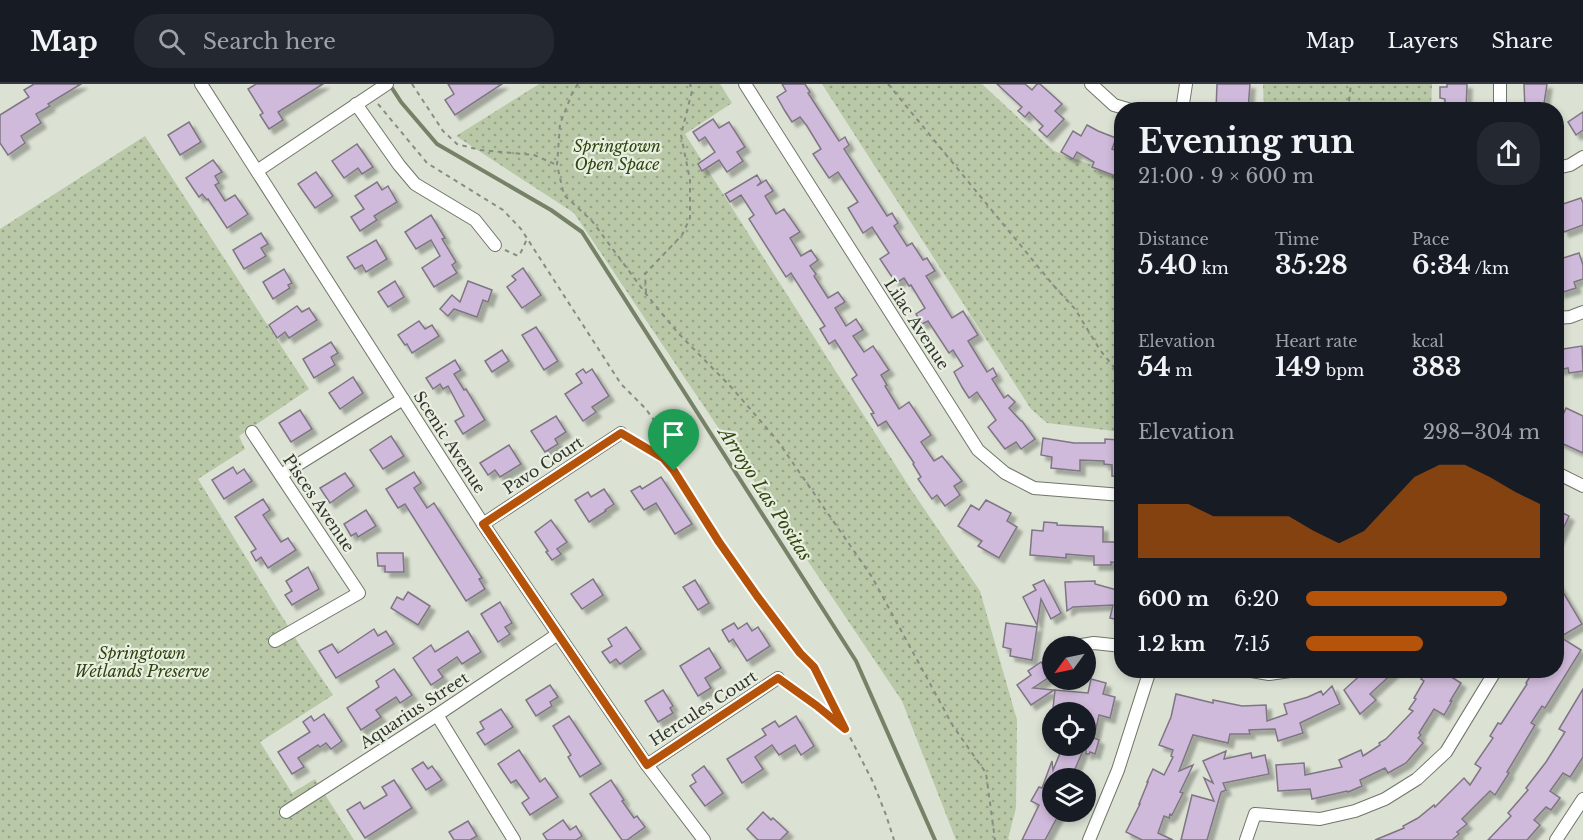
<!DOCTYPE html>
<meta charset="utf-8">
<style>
body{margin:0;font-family:"Libre Baskerville",serif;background:#242831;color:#f1f3f6;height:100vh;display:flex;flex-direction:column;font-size:22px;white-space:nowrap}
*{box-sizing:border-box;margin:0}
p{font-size:20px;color:#9ea1a6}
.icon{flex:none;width:33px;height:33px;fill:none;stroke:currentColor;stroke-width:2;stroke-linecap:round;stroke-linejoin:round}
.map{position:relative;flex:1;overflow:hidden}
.panel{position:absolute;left:1114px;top:18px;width:450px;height:576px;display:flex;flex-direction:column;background:#171b24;border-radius:24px;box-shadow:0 3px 9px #0003}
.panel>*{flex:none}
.needle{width:39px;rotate:237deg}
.fabs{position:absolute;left:1042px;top:552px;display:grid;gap:12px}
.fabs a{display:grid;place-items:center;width:54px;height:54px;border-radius:50%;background:#171b24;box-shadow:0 3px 9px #0003;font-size:30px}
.pin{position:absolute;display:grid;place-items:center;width:51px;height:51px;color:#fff;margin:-62px -26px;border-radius:50% 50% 50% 0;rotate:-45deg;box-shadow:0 0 6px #0007}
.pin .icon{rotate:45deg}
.round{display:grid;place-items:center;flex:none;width:63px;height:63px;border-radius:24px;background:#242831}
.overview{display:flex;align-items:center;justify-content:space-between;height:102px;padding:0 24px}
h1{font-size:33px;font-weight:800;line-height:45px}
.stats{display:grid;grid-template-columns:repeat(3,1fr);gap:9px;height:102px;padding:6px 24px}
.stats div{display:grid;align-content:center}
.stats b{font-size:26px;font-weight:800}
.stats small{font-size:16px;font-weight:400}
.stats p{font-size:16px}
.chart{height:168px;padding:12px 24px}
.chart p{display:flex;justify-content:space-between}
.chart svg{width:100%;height:108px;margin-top:6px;fill:#b45309;opacity:.7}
ul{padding:0 24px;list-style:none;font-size:20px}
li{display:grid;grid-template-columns:96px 72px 1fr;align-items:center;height:45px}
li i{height:15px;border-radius:8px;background:#b45309}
header{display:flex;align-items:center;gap:36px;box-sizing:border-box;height:84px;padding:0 30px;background:#171b24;border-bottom:2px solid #363941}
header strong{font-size:28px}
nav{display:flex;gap:33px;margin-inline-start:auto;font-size:21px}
.search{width:420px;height:54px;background:#242831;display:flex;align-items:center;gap:15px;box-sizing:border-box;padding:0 21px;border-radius:24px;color:#9ea1a6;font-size:22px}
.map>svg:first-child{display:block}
</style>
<header>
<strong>Map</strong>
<div class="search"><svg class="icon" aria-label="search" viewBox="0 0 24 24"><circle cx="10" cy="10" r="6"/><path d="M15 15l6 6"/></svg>Search here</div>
<nav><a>Map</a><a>Layers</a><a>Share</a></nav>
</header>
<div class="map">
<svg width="1583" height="756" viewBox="0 0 1583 756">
<defs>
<pattern id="park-dots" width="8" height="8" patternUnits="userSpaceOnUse" patternTransform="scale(1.5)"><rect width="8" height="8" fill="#b9c9a7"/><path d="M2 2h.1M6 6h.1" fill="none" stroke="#97a488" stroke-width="1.8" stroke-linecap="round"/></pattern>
<filter id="shadow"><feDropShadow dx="5" dy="5" stdDeviation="1.5" flood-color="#0004"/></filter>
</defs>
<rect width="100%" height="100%" fill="#dbe1d3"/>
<g fill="url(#park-dots)">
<path d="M 539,0 L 720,0 L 732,19 L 685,50 L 910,404 L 980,507 L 1017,636 L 1016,724 L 1008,755 L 1010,756 L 956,756 L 902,617 L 574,129 L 456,52 Z"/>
<path d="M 822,0 L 982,0 L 1054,67 L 1120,91 L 1117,272 L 1122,273 L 1122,348 L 1047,339 L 1031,325 Z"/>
<path d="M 1263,0 L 1432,0 L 1431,25 L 1264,25 Z"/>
<path d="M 145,52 L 309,305 L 239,352 L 245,365 L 198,395 L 302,565 L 333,611 L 260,658 L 292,709 L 315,695 L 354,756 L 0,756 L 0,145 Z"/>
</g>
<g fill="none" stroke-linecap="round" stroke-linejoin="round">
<path stroke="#768268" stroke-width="4" d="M 390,1 L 401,18 L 437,60 L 551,126 L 582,148 L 856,577 L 935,756"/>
</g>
<g fill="#d0badb" stroke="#7e7682" stroke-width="1.5" filter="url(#shadow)">
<path d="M 34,0 L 81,0 L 48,20 L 50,22 L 36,30 L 41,39 L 21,52 L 25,59 L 8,71 L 0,59 L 0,31 L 29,13 L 24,6 Z"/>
<path d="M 256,0 L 323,0 L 278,28 L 283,36 L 269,45 L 260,31 L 263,29 L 248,5 Z"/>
<path d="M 448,0 L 502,0 L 455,31 L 445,16 L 454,10 Z"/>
<path d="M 782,0 L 805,0 L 810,8 L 808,9 L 839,57 L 845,53 L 849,61 L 844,65 L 887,132 L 892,129 L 898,139 L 894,142 L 907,162 L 912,159 L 923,176 L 927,174 L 935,187 L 926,192 L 952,234 L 963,227 L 978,251 L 968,257 L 987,288 L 993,284 L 997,292 L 992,295 L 1004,314 L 1008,311 L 1015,318 L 1009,324 L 1021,337 L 1022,337 L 1035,355 L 1021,365 L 1016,358 L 1005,365 L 988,343 L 996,336 L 977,308 L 969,314 L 962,303 L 954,288 L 963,282 L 953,266 L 949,269 L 928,237 L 922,240 L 916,230 L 925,224 L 911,201 L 909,202 L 904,194 L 896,199 L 880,175 L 889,169 L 872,143 L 863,149 L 848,124 L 858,118 L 838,88 L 829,94 L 813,70 L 821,65 L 807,42 L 800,33 L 792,38 L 785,27 L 777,13 L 786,7 Z"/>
<path d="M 997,0 L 1025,0 L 1032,6 L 1037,0 L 1040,0 L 1062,20 L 1055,27 L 1064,35 L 1047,53 L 1039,46 L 1043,42 L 1029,28 L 1025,33 L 1018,27 L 1022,23 Z"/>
<path d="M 1217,0 L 1250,0 L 1248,26 L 1216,26 Z"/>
<path d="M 1447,0 L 1467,0 L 1466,26 L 1445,26 L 1445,15 L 1440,14 L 1440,3 L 1447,3 Z"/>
<path d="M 1524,0 L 1547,0 L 1543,26 L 1525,26 Z"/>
<path d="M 1583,28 L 1583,46 L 1576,51 L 1568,38 Z"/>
<path d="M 713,35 L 719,44 L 729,38 L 745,63 L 737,68 L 743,77 L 727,88 L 719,76 L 702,87 L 698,80 L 715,68 L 705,53 L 699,57 L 693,48 Z"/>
<path d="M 189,38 L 201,58 L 180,71 L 168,51 Z"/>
<path d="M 1087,41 L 1098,47 L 1116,54 L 1112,65 L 1122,69 L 1122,82 L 1118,93 L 1092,83 L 1094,78 L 1077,68 L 1073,75 L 1061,68 L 1073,47 L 1081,52 Z"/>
<path d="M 357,60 L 373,83 L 362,90 L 358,84 L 344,94 L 332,77 Z"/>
<path d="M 213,76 L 222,88 L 215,92 L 219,99 L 215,101 L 225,117 L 235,111 L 248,130 L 227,144 L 208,115 L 207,116 L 202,110 L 199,113 L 186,94 Z"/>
<path d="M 316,88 L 333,112 L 315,124 L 298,100 Z"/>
<path d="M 757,91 L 761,98 L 757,102 L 766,96 L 773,107 L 765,112 L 776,130 L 784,125 L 800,148 L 790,154 L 801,172 L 811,166 L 818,176 L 810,182 L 816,190 L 814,192 L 828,214 L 838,208 L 845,218 L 835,224 L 846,242 L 856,235 L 863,246 L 853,252 L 864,268 L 873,262 L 889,286 L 881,291 L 887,301 L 885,302 L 899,325 L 909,318 L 931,351 L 921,358 L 934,377 L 942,372 L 962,397 L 954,402 L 960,411 L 945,422 L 937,411 L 932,415 L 918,395 L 921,393 L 913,380 L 914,379 L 886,337 L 878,342 L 871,330 L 874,329 L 852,295 L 857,291 L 835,256 L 829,260 L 820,245 L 825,242 L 791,189 L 786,193 L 749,135 L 754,131 L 741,111 L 730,118 L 725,110 Z"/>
<path d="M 377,98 L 382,106 L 388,102 L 397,118 L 374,132 L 377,136 L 360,147 L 351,133 L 364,125 L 355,112 Z"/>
<path d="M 1581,114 L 1583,119 L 1583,141 L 1564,148 L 1557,130 L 1557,122 Z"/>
<path d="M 431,131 L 445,154 L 442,155 L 456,178 L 452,181 L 457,189 L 434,203 L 422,184 L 440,172 L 431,156 L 416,165 L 405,148 Z"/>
<path d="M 261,149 L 268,160 L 261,164 L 266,172 L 244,185 L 233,166 Z"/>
<path d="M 376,156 L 387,175 L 366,188 L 362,181 L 355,185 L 347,173 Z"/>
<path d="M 1579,169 L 1583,181 L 1583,195 L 1574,198 L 1576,204 L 1560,209 L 1557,197 L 1562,196 L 1557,176 Z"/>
<path d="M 523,184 L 541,211 L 522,224 L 507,203 L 516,196 L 512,192 Z"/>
<path d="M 284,185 L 292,199 L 288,201 L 290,204 L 273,215 L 263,198 Z"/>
<path d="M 395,197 L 404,213 L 388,223 L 378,208 Z"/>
<path d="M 468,197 L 492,206 L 488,218 L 483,216 L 477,233 L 454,225 L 448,232 L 440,225 L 452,211 L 460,218 Z"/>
<path d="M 297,222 L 302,228 L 309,224 L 317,236 L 289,254 L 285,248 L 277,254 L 269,241 Z"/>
<path d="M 419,237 L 425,245 L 432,241 L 439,252 L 412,269 L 407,260 L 405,261 L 398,251 Z"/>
<path d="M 536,243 L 558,277 L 544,286 L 522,251 Z"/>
<path d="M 331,258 L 338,269 L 331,273 L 335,281 L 314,294 L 303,275 Z"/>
<path d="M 1582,262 L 1583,287 L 1569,289 L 1568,284 L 1559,286 L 1557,266 Z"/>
<path d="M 502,266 L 509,277 L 492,288 L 485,277 Z"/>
<path d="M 455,276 L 461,286 L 454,290 L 464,306 L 466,305 L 485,336 L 463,350 L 455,337 L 464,332 L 448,302 L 443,305 L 440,300 L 433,305 L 426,294 Z"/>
<path d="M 583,285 L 586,289 L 592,285 L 609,312 L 592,323 L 596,328 L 583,337 L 565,310 L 582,299 L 576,290 Z"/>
<path d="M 353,293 L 363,309 L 340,325 L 329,309 Z"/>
<path d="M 1566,324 L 1583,332 L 1583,369 L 1557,357 L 1557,345 Z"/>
<path d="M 300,326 L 312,345 L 291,358 L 279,339 Z"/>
<path d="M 556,332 L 566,348 L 555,355 L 558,360 L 545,368 L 531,347 Z"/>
<path d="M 391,352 L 404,372 L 383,385 L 370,366 Z"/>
<path d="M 1043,354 L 1074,359 L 1105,359 L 1105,355 L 1119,356 L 1119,364 L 1122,364 L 1122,393 L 1112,392 L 1112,381 L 1104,380 L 1104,377 L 1080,376 L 1080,387 L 1051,384 L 1052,373 L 1041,371 Z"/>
<path d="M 509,361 L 521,380 L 500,393 L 495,386 L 488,391 L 480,379 Z"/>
<path d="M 233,383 L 237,390 L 244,385 L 252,397 L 224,415 L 212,396 Z"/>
<path d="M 414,388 L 421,399 L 414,404 L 427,424 L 434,419 L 482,494 L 479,495 L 485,505 L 466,517 L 405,420 L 398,424 L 386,405 Z"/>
<path d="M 345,389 L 354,402 L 330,419 L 320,404 Z"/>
<path d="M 661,393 L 692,440 L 675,450 L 656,419 L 644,426 L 631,407 L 640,402 L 642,405 Z"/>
<path d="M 604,405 L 614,420 L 605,426 L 606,427 L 589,438 L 575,416 L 588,408 L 591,413 Z"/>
<path d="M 263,415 L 270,426 L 263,431 L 281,458 L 288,454 L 296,466 L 268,484 L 261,473 L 256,477 L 251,468 L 256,465 L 235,433 Z"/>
<path d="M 986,416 L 1011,429 L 1007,437 L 1017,443 L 999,474 L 978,462 L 982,457 L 958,442 L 971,421 L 979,426 Z"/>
<path d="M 366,426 L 376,442 L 358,453 L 356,449 L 351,452 L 344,440 Z"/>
<path d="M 1557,426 L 1569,432 L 1557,458 Z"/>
<path d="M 551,436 L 567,458 L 557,465 L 561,470 L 552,476 L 546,468 L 548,467 L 535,448 Z"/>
<path d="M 1044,438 L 1057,439 L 1057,441 L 1103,443 L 1103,458 L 1122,458 L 1122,480 L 1111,478 L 1111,481 L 1094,481 L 1094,472 L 1089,472 L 1066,470 L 1066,474 L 1030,471 L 1032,446 L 1043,447 Z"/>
<path d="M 377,469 L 403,469 L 404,488 L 385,488 L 385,482 L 378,482 Z"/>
<path d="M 308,483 L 319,505 L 292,521 L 285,511 L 292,507 L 286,497 Z"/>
<path d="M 593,495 L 603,511 L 582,525 L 571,510 Z"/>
<path d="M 695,496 L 709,519 L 698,526 L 683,503 Z"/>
<path d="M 1044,496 L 1061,529 L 1051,535 L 1041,515 L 1037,541 L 1023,513 L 1036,506 L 1033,501 Z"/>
<path d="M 1095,497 L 1095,500 L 1117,506 L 1119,500 L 1122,500 L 1122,537 L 1110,534 L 1113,521 L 1073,523 L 1067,527 L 1065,498 Z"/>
<path d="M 1557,498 L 1582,540 L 1560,553 L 1581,566 L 1545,624 L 1542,622 L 1531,639 L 1535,641 L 1507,688 L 1509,689 L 1495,711 L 1490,707 L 1462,735 L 1467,740 L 1457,748 L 1459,750 L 1452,756 L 1375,756 L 1404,744 L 1403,742 L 1418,734 L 1434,721 L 1435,723 L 1464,694 L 1470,701 L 1481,684 L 1475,680 L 1493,654 L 1490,652 L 1498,639 L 1501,640 L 1527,600 L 1526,599 L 1534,586 L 1538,586 L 1547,592 L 1551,586 L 1557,586 Z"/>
<path d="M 408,508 L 430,522 L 418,541 L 391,524 L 397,513 L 403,516 Z"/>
<path d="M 500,518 L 512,539 L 505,543 L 510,550 L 498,558 L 481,530 Z"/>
<path d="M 734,539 L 738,545 L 747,539 L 752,547 L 758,543 L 770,562 L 747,577 L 733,555 L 729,558 L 722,546 Z"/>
<path d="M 1006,539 L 1037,543 L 1032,576 L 1010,572 L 1011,565 L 1003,563 Z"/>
<path d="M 626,543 L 641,565 L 620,580 L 616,575 L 610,579 L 602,568 L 612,562 L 608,555 Z"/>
<path d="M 374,545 L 378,552 L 386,547 L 394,560 L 336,594 L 319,567 L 332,560 L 338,569 Z"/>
<path d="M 468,547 L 481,568 L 462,580 L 457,573 L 438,586 L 443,593 L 431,601 L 413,574 L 431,561 L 435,568 Z"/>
<path d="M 709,564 L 721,584 L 705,594 L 711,604 L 698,612 L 680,582 Z"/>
<path d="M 1041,578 L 1051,592 L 1033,604 L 1054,606 L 1031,621 L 1017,601 L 1031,591 L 1028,587 Z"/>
<path d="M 394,585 L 412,611 L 400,619 L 396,613 L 376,626 L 381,633 L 361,646 L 347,624 L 379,603 L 376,597 Z"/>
<path d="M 1366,586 L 1396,586 L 1370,610 L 1376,616 L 1360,630 L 1344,606 Z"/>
<path d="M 1427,586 L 1451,586 L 1448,591 L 1461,599 L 1450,617 L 1452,617 L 1444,631 L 1434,625 L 1419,649 L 1421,651 L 1418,654 L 1423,659 L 1406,679 L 1388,689 L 1385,684 L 1360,696 L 1362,702 L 1348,708 L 1347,707 L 1312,715 L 1310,705 L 1278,707 L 1276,681 L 1304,679 L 1305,691 L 1342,683 L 1339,676 L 1361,666 L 1363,672 L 1380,661 L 1379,659 L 1386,655 L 1413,627 L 1409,625 L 1416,615 L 1414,614 L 1424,597 L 1421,595 Z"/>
<path d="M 1091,595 L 1106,599 L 1103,610 L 1115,613 L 1110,634 L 1099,631 L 1094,654 L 1099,656 L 1095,670 L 1090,668 L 1089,670 L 1086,670 L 1086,628 L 1063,628 L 1063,625 L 1053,624 L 1055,606 L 1088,609 Z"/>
<path d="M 550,601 L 558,613 L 550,618 L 552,622 L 536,632 L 526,616 Z"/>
<path d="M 1332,602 L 1340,620 L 1300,639 L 1303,649 L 1278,657 L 1275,645 L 1249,646 L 1250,650 L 1230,650 L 1228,659 L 1193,651 L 1179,687 L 1193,681 L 1180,708 L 1183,709 L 1172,731 L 1170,730 L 1169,734 L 1164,732 L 1158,749 L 1173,756 L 1142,756 L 1126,748 L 1140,720 L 1139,720 L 1148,698 L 1147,698 L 1153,685 L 1164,691 L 1173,673 L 1171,672 L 1173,666 L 1159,661 L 1171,633 L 1176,610 L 1213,619 L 1213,616 L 1242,622 L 1266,621 L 1267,637 L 1287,630 L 1284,620 L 1308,613 L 1321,607 L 1323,611 Z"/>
<path d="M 1583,605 L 1583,673 L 1570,693 L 1563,689 L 1550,707 L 1560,714 L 1551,726 L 1546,723 L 1534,736 L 1540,741 L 1527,756 L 1488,756 L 1511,732 L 1508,729 L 1528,706 L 1526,704 L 1546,678 L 1565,648 L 1559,645 Z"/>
<path d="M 663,606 L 673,622 L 670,624 L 673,629 L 658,638 L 645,617 Z"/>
<path d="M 501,625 L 513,643 L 485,661 L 477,649 L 484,645 L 480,638 Z"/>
<path d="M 324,630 L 342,657 L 331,665 L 326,659 L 320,663 L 318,661 L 298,674 L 304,683 L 292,690 L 278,668 L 310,648 L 303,638 L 311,632 L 314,637 Z"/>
<path d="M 569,632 L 601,680 L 580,693 L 568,673 L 571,671 L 553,642 Z"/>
<path d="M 796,632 L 814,662 L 801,671 L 795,661 L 779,671 L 772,661 L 755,673 L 763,685 L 742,699 L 727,675 L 766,651 L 762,645 L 775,637 L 779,643 Z"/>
<path d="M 1063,662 L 1085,662 L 1071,694 L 1053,694 L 1053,728 L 1060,728 L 1045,756 L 1022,756 L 1039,721 L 1031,717 L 1039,703 L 1042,704 L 1052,677 L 1053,686 Z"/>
<path d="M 519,666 L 540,698 L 545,694 L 558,713 L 530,731 L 522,719 L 529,714 L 516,696 L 511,699 L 498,680 Z"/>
<path d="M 1226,667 L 1224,675 L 1251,669 L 1252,674 L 1265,671 L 1269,690 L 1223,699 L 1226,706 L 1221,708 L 1207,756 L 1181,756 L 1192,711 L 1214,717 L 1204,694 L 1213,699 L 1203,677 Z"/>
<path d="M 423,678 L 428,685 L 432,682 L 442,696 L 426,706 L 412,685 Z"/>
<path d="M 704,682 L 723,709 L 705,722 L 690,702 L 696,698 L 692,691 Z"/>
<path d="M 394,696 L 412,724 L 365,754 L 347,726 L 360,718 L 364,725 L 387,711 L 382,703 Z"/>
<path d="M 611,696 L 624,716 L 622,717 L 634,734 L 637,732 L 645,743 L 627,756 L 622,756 L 590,710 Z"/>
<path d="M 763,728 L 771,736 L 773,734 L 788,748 L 780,756 L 758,756 L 747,745 Z"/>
<path d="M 563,736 L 570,746 L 576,742 L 582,752 L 576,756 L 547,756 L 543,750 Z"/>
<path d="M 468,737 L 477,752 L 470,756 L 454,756 L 449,748 Z"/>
</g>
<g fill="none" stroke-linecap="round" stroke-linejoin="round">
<g stroke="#707669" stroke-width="14">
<g id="minor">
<path d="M 201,0 L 483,440 L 647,681 L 704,756"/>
<path d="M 745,0 L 978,366 L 1005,389 L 1034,404 L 1122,411"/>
<path d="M 1091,0 L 1114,21 L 1131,26"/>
<path d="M 1500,0 L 1500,26"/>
<path d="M 356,20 L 399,81 L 415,100 L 475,136 L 495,161"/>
<path d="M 1182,26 L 1186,0"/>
<path d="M 1557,84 L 1570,81 L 1583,73"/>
<path d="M 257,87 L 387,0"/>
<path d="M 1557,234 L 1570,233 L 1583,228"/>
<path d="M 252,348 L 359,509 L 275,557"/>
<path d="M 1557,389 L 1583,402"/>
<path d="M 281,391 L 403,315"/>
<path d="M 483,440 L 621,349"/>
<path d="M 1076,562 L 1094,559 L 1122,562"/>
<path d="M 1246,586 L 1269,590 L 1297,586"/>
<path d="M 437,631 L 514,756"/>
<path d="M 647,681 L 778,594"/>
<path d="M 286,728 L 437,631 L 558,550"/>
<path d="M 1089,756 L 1118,686 L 1150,586"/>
<path d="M 1246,756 L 1255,730 L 1320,735 L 1355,727 L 1385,715 L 1417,695 L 1446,668 L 1496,586"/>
<path d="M 1556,756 L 1583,715"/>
</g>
</g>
<g stroke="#888d83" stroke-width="2" stroke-dasharray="4.5 4.5" stroke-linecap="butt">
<path d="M 412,0 L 443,47 L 457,60 L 480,66 L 534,71 L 557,81"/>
<path d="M 578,0 L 573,7 L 560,40 L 557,81 L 564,111 L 592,137 L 646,210 L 678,249 L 732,304 L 777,356 L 872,493 L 953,642 L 986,689 L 995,756"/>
<path d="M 888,0 L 1054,202 L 1075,225 L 1100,266 L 1122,293"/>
<path d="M 378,20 L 427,79 L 503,126 L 521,145 L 621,300 L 645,324 L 657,340 L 674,387 L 719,458 L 784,549 L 814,583 L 873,698 L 886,731 L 894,756"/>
<path d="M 1348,26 L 1351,0"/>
<path d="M 505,166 L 518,172 L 521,168 L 527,155"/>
<path d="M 646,209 L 645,190 L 682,151 L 690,134 L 690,96 L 681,51 L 692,7 L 690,0"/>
<path d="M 631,355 L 663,374 L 672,385"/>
<path d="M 789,601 L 843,644"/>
</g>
<use href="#minor" stroke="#fff" stroke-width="12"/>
</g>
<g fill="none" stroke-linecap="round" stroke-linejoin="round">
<g stroke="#fff" stroke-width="12">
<path id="route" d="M 621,349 L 663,374 L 674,387 L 719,458 L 757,512 L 800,569 L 814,583 L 845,645 L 817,622 L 778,594 L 647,681 L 483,440 Z"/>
</g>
<use href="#route" stroke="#b45309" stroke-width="8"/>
</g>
<g text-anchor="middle" stroke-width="4.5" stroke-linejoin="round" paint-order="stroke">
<g font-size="16" font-style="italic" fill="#2f430d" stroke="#e8efe0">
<text x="617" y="68">Springtown<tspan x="617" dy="18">Open Space</tspan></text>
<text x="142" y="575">Springtown<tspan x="142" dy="18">Wetlands Preserve</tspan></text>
</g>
<g font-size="16" fill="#32352f" stroke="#e8efe0">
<text transform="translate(917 240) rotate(57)" y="6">Lilac Avenue</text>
<text transform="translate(450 358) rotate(57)" y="6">Scenic Avenue</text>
<text transform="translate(543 381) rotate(-33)" y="6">Pavo Court</text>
<text transform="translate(319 419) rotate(56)" y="6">Pisces Avenue</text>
<text transform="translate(703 624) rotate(-33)" y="6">Hercules Court</text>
<text transform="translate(414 626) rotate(-33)" y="6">Aquarius Street</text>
</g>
<g font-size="18" font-style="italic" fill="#344712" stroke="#e8efe0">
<text transform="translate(765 410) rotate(57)" y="6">Arroyo Las Positas</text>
</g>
</g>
</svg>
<div class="fabs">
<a><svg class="needle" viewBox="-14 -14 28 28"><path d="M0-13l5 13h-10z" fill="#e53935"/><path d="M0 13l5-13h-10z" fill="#9ea1a6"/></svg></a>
<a><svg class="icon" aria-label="locate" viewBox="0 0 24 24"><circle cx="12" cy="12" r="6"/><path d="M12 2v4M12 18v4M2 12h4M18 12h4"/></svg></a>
<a><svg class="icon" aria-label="layers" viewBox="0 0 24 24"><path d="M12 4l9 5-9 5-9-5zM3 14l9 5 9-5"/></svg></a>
</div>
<div class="pin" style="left:674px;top:387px;background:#1e9e55"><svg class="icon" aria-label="arrive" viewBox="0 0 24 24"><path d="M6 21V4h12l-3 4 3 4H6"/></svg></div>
<section class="panel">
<div class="overview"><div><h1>Evening run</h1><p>21:00 · 9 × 600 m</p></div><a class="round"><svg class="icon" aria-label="share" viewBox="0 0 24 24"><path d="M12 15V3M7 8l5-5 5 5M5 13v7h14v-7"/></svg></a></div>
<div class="stats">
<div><p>Distance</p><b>5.40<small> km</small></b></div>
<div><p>Time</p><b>35:28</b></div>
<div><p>Pace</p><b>6:34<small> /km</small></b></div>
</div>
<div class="stats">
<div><p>Elevation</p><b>54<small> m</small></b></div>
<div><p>Heart rate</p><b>149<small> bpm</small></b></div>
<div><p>kcal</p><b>383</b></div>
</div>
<div class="chart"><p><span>Elevation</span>298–304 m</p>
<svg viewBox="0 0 160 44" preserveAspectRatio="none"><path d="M0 44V22L10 22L20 22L30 27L40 27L50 27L60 27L70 33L80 38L90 33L100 22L110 11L120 6L130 6L140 11L150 17L160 22V44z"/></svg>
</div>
<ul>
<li><b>600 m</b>6:20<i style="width:86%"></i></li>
<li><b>1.2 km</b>7:15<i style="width:50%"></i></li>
</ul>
</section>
</div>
